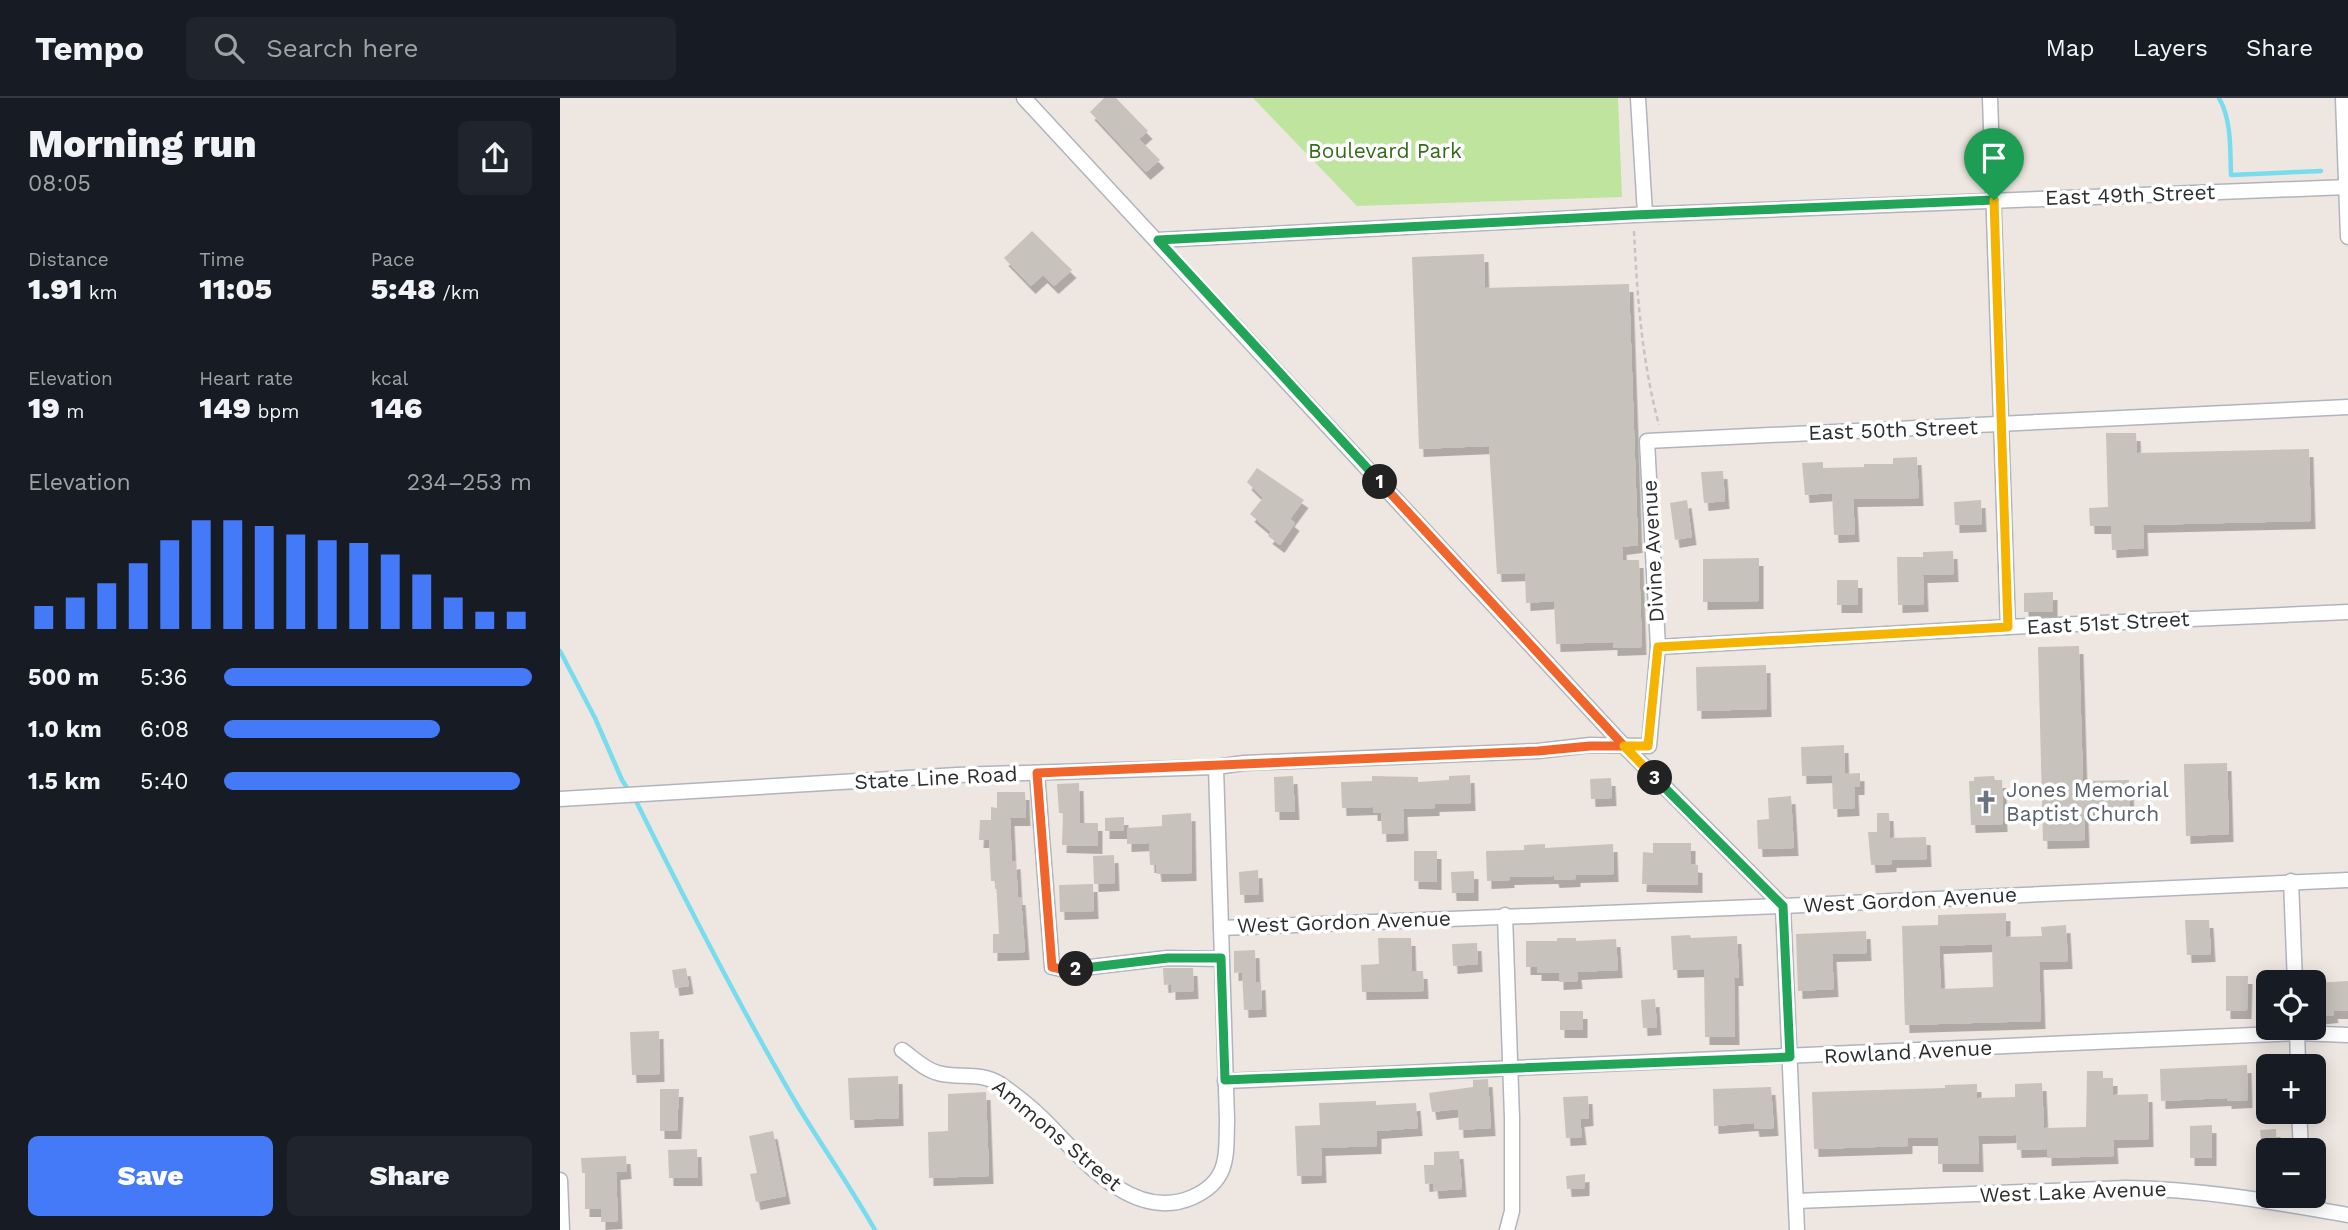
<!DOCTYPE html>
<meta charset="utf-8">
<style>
body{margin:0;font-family:"Work Sans",sans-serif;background:#20242c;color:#f1f3f6;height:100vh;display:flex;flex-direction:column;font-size:26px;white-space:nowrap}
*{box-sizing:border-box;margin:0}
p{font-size:23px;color:#9ea1a6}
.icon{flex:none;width:38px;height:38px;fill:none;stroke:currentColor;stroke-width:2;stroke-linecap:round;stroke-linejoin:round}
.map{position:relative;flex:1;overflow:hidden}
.side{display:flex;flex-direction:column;background:#171b24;width:560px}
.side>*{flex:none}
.controls{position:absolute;left:1696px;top:872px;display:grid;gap:14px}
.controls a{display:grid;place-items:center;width:70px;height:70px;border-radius:10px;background:#171b24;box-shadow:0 4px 18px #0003;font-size:35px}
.pin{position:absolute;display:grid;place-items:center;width:60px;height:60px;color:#fff;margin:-72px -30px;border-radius:50% 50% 50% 0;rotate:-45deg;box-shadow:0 0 7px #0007}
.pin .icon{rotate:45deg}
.km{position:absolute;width:35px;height:35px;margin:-18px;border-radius:50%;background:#222;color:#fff;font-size:19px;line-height:35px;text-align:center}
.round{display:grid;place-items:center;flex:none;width:74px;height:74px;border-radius:10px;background:#20242c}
.overview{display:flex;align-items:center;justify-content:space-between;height:119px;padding:0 28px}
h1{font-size:38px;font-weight:800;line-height:52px}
.figures{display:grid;grid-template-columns:repeat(3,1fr);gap:10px;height:119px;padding:7px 28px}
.figures div{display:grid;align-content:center}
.figures b{font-size:30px;font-weight:800}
.figures small{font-size:19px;font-weight:400}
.figures p{font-size:19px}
.chart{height:196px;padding:14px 28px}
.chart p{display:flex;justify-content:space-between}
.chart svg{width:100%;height:126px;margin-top:7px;stroke:#4479f8;stroke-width:6}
.action{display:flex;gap:14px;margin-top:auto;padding:14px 28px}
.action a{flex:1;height:80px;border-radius:10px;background:#4479f8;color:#fff;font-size:28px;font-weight:800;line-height:80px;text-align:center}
.action a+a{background:#20242c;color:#f1f3f6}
ul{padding:0 28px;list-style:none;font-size:23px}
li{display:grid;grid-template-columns:112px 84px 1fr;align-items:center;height:52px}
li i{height:18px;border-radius:9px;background:#4479f8}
header{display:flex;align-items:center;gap:42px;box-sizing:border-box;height:98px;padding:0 35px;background:#171b24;border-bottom:2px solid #363941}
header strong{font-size:33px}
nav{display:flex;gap:38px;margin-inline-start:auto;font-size:24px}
.search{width:490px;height:63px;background:#20242c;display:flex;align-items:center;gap:18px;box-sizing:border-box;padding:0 24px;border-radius:10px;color:#9ea1a6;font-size:26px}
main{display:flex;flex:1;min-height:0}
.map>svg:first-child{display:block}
</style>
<header>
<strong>Tempo</strong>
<div class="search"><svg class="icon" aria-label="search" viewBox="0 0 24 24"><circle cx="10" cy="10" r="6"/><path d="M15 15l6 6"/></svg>Search here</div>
<nav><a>Map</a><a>Layers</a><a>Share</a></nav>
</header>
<main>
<section class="side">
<div class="overview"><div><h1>Morning run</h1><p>08:05</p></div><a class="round"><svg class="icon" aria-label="share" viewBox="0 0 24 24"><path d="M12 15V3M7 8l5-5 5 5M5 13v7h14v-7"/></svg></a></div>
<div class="figures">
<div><p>Distance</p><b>1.91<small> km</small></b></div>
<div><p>Time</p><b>11:05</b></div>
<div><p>Pace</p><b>5:48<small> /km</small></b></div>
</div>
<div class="figures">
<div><p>Elevation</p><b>19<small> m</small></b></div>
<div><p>Heart rate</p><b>149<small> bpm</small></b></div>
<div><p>kcal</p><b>146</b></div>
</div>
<div class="chart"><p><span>Elevation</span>234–253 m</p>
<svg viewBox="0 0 160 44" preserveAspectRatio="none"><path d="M5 44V36M15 44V33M25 44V28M35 44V21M45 44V13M55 44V6M65 44V6M75 44V8M85 44V11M95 44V13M105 44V14M115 44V18M125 44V25M135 44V33M145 44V38M155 44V38"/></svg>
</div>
<ul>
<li><b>500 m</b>5:36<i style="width:100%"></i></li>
<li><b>1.0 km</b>6:08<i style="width:70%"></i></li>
<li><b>1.5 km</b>5:40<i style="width:96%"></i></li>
</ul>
<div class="action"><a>Save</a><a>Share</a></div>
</section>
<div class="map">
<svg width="1788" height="1132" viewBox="0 0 1788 1132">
<defs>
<filter id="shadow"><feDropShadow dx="4.5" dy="8" stdDeviation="0" flood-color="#0004"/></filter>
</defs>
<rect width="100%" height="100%" fill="#eee7e1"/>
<path fill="#bee49e" d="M 693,0 L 1058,0 L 1062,99 L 797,108 Z"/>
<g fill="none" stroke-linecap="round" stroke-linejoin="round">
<g stroke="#76dcee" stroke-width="4.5">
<path d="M 1659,0 C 1672,23 1670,52 1671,77 L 1761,73"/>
<path d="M 0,553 L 35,620 L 62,682 L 77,705 C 128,808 181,911 239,1010 C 264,1051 291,1090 315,1132"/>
</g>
</g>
<g fill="#c7c2bc" fill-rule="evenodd" filter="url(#shadow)">
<path d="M 544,0 L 556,0 L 588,33 L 579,41 L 600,62 L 586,74 L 530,14 Z"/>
<path d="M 472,133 L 512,172 L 494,188 L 483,177 L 471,188 L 444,160 Z"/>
<path d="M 924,156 L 925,190 L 1069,186 L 1078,447 L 1062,449 L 1063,462 L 1079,462 L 1082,549 L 1053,550 L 1053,544 L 996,546 L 994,503 L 966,505 L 965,475 L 937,476 L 929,348 L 859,351 L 852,159 Z"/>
<path d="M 1546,335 L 1576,335 L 1577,355 L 1749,351 L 1751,423 L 1583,427 L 1584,450 L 1552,452 L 1551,428 L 1530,428 L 1529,410 L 1548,409 Z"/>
<path d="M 1357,359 L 1359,400 L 1293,401 L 1295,436 L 1274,437 L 1272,395 L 1245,397 L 1242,365 L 1263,364 L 1263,370 L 1304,369 L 1304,366 L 1333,366 L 1333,360 Z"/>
<path d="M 697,370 L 744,402 L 730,421 L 735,425 L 720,447 L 708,438 L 711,434 L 690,416 L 703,400 L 687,384 Z"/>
<path d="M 1163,373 L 1165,403 L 1144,405 L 1141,374 Z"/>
<path d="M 1127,402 L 1132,439 L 1115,442 L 1110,405 Z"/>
<path d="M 1421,402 L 1422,426 L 1395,427 L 1394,404 Z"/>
<path d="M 1393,453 L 1394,476 L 1363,477 L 1364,506 L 1338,507 L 1337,459 L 1363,459 L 1363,454 Z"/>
<path d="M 1199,460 L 1199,503 L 1143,504 L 1143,461 Z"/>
<rect x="1277" y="482" width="21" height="25"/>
<path d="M 1493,494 L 1493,514 L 1464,514 L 1464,495 Z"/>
<path d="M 1519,548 L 1523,683 L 1569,682 L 1570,712 L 1524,714 L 1525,742 L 1483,743 L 1478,549 Z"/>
<path d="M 1206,567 L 1207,611 L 1137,613 L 1136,569 Z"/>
<path d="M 1284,647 L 1285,676 L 1300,675 L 1300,689 L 1294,689 L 1295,710 L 1273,711 L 1272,677 L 1242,678 L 1241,649 Z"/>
<path d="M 1667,665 L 1669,736 L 1626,738 L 1624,666 Z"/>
<path d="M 910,677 L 911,705 L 875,706 L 875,710 L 843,711 L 844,735 L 822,736 L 821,715 L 813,715 L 813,709 L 782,710 L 781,684 L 812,683 L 812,678 L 858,679 L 858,684 L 889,682 L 889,678 Z"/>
<path d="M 733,678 L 735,714 L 715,714 L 714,679 Z"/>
<path d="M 1434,678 L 1435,682 L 1442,682 L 1443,726 L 1411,727 L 1409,683 L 1414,683 L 1414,679 Z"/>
<path d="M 1051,680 L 1052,700 L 1031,701 L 1030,681 Z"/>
<path d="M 519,685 L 520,725 L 538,725 L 538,748 L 502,747 L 503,715 L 499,715 L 497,686 Z"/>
<path d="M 437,694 L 465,694 L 466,720 L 450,720 L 452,764 L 456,763 L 458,799 L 461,799 L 465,854 L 433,855 L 433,836 L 439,836 L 436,783 L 431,783 L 429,742 L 419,742 L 420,722 L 431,722 L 431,709 L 437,710 Z"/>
<path d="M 1231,698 L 1234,750 L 1198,751 L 1197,722 L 1209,721 L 1208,700 Z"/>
<path d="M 631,715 L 632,775 L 597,776 L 596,767 L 590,767 L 589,745 L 567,746 L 567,730 L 602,728 L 602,717 Z"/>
<path d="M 1317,715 L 1329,715 L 1330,740 L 1366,739 L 1367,761 L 1332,762 L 1332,766 L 1311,767 L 1308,734 L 1317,734 Z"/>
<path d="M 564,719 L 564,733 L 545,733 L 545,720 Z"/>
<path d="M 1093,745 L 1131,745 L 1131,766 L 1138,767 L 1138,787 L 1082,786 L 1083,754 L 1093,755 Z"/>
<path d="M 985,746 L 985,750 L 1053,746 L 1054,776 L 1016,777 L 1016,781 L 995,782 L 994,778 L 950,779 L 950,782 L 927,783 L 926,753 L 964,752 L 964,747 Z"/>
<path d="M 854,753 L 877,753 L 877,784 L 854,783 Z"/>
<path d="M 554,757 L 555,785 L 534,786 L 533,758 Z"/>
<path d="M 698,772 L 699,796 L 680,797 L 679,774 Z"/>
<path d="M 914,773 L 914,795 L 892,795 L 891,774 Z"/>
<path d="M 533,786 L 534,813 L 500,814 L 499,787 Z"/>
<path d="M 1446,815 L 1446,839 L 1482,838 L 1481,829 L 1506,827 L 1508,863 L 1479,864 L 1481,923 L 1345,927 L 1342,828 L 1378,827 L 1378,817 ZM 1432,846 L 1433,889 L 1381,891 L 1379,848 Z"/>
<path d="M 1625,822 L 1649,822 L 1651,856 L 1627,857 Z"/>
<path d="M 1306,833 L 1307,855 L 1272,856 L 1274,891 L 1238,893 L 1236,836 Z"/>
<path d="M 1130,837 L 1131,840 L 1177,838 L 1179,880 L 1174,880 L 1175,939 L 1145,939 L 1144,871 L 1113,872 L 1111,838 Z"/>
<path d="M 818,840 L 851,840 L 852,873 L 863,873 L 864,893 L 802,894 L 801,867 L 819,866 Z"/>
<path d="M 997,840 L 1016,840 L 1016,843 L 1056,841 L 1058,872 L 1017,874 L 1018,883 L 999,884 L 999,875 L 977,875 L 977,869 L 966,869 L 966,843 L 997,843 Z"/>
<path d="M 917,845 L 918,866 L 893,868 L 892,846 Z"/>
<path d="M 695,852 L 696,885 L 701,884 L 702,911 L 684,912 L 682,874 L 674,875 L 674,853 Z"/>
<path d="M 126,870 L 129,888 L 115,890 L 112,872 Z"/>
<path d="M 603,870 L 633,870 L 634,893 L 611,894 L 611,886 L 604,887 Z"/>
<path d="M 1666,878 L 1688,878 L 1687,913 L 1666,913 Z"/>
<path d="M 1788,883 L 1788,913 L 1773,913 L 1774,917 L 1755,919 L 1754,885 Z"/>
<path d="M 1095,901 L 1097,929 L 1083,930 L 1081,902 Z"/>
<rect x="1000" y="913" width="23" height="19"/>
<path d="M 99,933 L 100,976 L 72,977 L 70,934 Z"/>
<path d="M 1687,967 L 1688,1002 L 1667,1003 L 1667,1000 L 1601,1003 L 1600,971 Z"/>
<path d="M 1527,973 L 1543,973 L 1543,980 L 1553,980 L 1553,997 L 1588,996 L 1589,1041 L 1553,1042 L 1554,1058 L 1487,1060 L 1487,1051 L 1457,1052 L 1456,1037 L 1418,1038 L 1419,1066 L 1378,1066 L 1378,1040 L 1348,1040 L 1348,1048 L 1254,1051 L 1252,994 L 1385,990 L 1385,987 L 1417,986 L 1417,1000 L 1455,999 L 1455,986 L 1482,985 L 1484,1030 L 1526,1029 Z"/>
<path d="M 338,978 L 339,1020 L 290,1022 L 288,980 Z"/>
<path d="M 928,981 L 931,1030 L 899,1032 L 898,1011 L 872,1014 L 869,995 L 913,989 L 913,982 Z"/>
<path d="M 1211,989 L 1214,1030 L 1195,1031 L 1194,1025 L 1154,1028 L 1153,991 Z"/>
<path d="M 100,991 L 119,991 L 117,1033 L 100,1033 Z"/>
<path d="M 426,994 L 429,1078 L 369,1080 L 368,1034 L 388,1033 L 388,996 Z"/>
<path d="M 1028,998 L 1029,1020 L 1020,1021 L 1022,1039 L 1006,1040 L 1003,999 Z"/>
<path d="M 816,1003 L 816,1007 L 856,1005 L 858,1030 L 817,1033 L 817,1048 L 761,1050 L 762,1077 L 737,1078 L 735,1028 L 760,1027 L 759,1005 Z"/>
<path d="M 1652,1027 L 1652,1060 L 1630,1060 L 1630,1028 Z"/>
<path d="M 1716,1031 L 1717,1052 L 1702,1052 L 1700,1032 Z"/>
<path d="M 213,1033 L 226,1098 L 196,1104 L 190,1076 L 197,1075 L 189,1038 Z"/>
<path d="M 137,1051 L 138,1080 L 109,1080 L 108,1052 Z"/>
<path d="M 899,1053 L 902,1091 L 874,1093 L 873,1085 L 865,1086 L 864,1067 L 874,1067 L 874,1054 Z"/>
<path d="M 66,1058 L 67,1073 L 56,1074 L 58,1123 L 41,1124 L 41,1111 L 25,1111 L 25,1075 L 22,1075 L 21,1060 Z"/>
<path d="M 1025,1076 L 1025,1090 L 1007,1091 L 1006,1078 Z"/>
</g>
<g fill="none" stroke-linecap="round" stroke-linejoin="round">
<g stroke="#b1b4bd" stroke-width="17">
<g id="minor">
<path d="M 464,0 L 1064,648 L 1223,808 L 1237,1132"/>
<path d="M 1078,0 L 1085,116"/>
<path d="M 1430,0 L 1448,529"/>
<path d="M 1783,0 L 1788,139"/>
<path d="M 598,142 L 1073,117 L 1788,89"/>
<path d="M 1098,549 L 1448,529 L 1788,514"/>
<path d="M 477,675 L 492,869 L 505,872 L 608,860 L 661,861"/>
<path d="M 0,701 L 397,677 L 656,669 L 684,665 L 978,653 L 1030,647 L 1089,648 L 1098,549 L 1087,343 L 1788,309"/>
<path d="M 1731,783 L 1735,884"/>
<path d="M 945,817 L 952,1020 L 952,1113 L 947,1132"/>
<path d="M 661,830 L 1223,808 L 1788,782"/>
<path d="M 1737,929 L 1738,968"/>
<path d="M 342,952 C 352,959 365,972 378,975 C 399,981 420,973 440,986 C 459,999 478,1015 493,1031 C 527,1067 577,1124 633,1099 C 670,1082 666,1057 667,1022 L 656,669"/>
<path d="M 665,983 L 1737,935 L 1788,937"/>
<path d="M 1739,1013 L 1741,1052"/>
<path d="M 0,1082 L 2,1132"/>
<path d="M 1236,1103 L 1566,1090 C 1641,1091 1714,1104 1788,1117"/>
</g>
</g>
<path stroke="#c4c4c4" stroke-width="2.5" stroke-dasharray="5 3.5" stroke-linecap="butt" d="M 1074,133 C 1077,198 1082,264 1099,327"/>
<use href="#minor" stroke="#fff" stroke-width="14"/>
</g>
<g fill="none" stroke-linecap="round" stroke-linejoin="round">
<g stroke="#fff" stroke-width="14">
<path id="split-1" d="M 820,384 L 598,142 L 1073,117 L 1434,102"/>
</g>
<g stroke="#fff" stroke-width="14">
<path id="split-2" d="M 516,871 L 505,872 L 492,869 L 477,675 L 978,653 L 1030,648 L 1064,648 L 820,384"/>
</g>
<g stroke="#fff" stroke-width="14">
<path id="split-3" d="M 516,871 L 608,860 L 661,860 L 665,982 L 1230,959 L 1223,808 L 1095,680"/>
</g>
<g stroke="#fff" stroke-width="14">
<path id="split-4" d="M 1095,680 L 1064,648 L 1088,648 L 1098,549 L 1448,529 L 1434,102"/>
</g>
<use href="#split-1" stroke="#22a559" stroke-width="9"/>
<use href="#split-2" stroke="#f0652b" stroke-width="9"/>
<use href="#split-3" stroke="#22a559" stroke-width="9"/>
<use href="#split-4" stroke="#f5b400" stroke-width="9"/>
</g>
<defs>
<g id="church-bare" transform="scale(1.89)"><path d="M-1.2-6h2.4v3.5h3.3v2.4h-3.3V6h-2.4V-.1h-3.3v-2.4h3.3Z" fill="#6b7280" stroke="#fff" stroke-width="2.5" paint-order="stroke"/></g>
</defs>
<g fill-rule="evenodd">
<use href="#church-bare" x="1426" y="704"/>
</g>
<g text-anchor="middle" stroke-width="7" stroke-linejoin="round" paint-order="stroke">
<g font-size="21" fill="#356c1c" stroke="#fff">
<text x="825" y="60">Boulevard Park</text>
</g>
<g font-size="21" fill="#2e2e2e" stroke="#fff">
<text transform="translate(1570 97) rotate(-2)" y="7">East 49th Street</text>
<text transform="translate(1333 332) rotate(-2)" y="7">East 50th Street</text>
<text transform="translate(1093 453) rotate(-93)" y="7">Divine Avenue</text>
<text transform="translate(1548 525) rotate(-3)" y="7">East 51st Street</text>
<text transform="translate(376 680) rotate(-3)" y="7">State Line Road</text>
<text transform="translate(1350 802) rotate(-3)" y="7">West Gordon Avenue</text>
<text transform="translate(784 824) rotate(-2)" y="7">West Gordon Avenue</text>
<text transform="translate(1348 954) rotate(-3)" y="7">Rowland Avenue</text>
<text transform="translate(497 1037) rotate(40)" y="7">Ammons Street</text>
<text transform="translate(1513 1094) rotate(-2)" y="7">West Lake Avenue</text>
</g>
<g font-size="21" fill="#5b616d" stroke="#fff" text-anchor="start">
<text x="1446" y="699">Jones Memorial<tspan x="1446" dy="24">Baptist Church</tspan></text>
</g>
</g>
</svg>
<div class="controls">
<a><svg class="icon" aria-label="locate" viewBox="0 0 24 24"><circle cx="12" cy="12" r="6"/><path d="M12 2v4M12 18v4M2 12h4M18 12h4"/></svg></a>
<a>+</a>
<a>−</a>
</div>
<div class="pin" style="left:1434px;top:102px;background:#1e9e55"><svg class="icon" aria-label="arrive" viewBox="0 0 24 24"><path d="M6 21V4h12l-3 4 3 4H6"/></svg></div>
<b class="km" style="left:820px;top:384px">1</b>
<b class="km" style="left:516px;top:871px">2</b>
<b class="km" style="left:1095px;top:680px">3</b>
</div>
</main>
